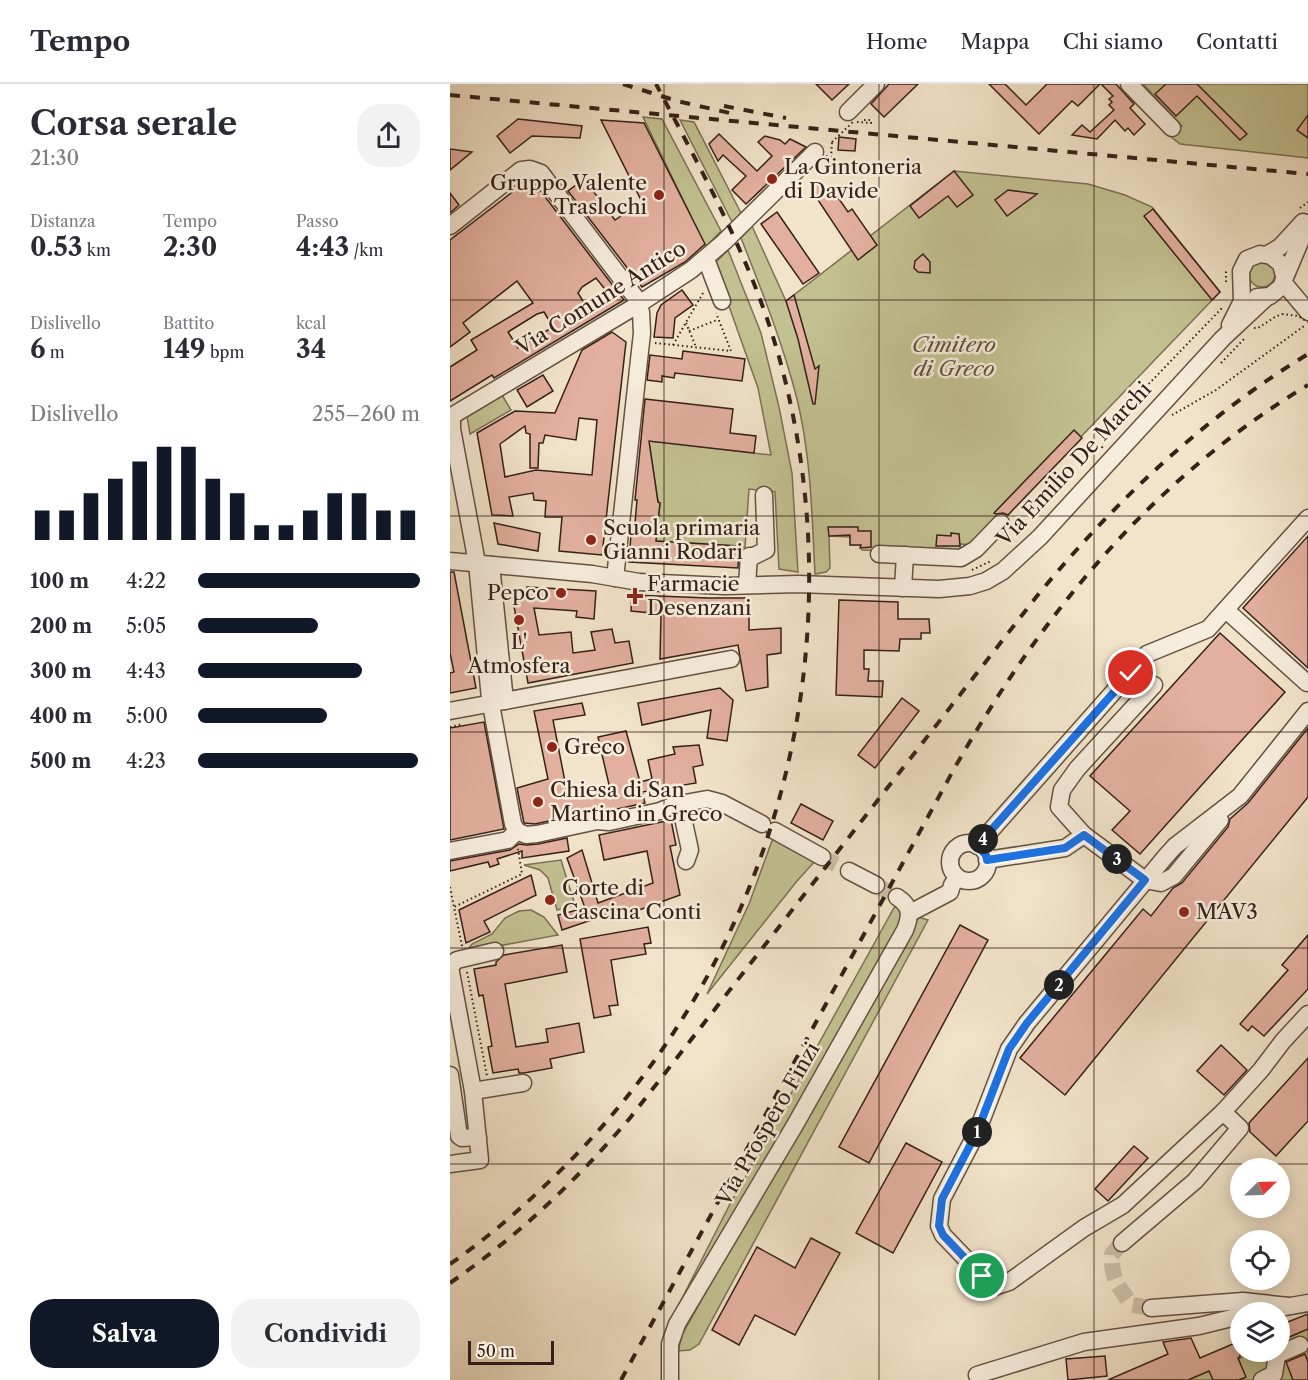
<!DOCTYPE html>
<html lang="it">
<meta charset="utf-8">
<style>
body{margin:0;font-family:"Libre Caslon Text",serif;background:#f2f2f3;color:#2b2b33;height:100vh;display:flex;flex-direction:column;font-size:22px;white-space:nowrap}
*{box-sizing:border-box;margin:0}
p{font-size:20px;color:#7c7c81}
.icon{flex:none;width:33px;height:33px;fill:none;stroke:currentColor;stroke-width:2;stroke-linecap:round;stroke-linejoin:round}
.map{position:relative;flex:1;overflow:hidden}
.side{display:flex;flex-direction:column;background:#fff;width:450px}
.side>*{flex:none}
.needle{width:39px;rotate:67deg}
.tools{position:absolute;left:780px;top:1074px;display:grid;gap:12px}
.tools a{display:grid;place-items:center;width:60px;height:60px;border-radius:50%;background:#fff;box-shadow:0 3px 15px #0003;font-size:30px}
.scale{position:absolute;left:18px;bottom:15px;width:86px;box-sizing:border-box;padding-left:6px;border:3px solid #352118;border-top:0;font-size:16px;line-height:21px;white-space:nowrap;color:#352118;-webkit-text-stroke:4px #f7eddd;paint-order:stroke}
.pin{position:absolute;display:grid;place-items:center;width:51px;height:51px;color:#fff;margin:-26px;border:3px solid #fff;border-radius:50%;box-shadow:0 2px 6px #0007}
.km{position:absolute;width:30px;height:30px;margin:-15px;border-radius:50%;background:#222;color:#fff;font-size:16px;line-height:30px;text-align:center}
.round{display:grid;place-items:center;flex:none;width:63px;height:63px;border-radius:24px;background:#f2f2f3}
.headline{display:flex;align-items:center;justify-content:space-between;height:102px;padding:0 30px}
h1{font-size:33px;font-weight:700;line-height:45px}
.stats{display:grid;grid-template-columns:repeat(3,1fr);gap:9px;height:102px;padding:6px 30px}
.stats div{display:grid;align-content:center}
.stats b{font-size:26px;font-weight:700}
.stats small{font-size:16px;font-weight:400}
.stats p{font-size:16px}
.chart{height:168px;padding:12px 30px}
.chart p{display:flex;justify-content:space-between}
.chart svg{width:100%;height:108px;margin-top:6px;stroke:#111827;stroke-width:6}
.action{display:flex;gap:12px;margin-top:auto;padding:12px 30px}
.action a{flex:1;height:69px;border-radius:24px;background:#111827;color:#fff;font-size:24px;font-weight:700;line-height:69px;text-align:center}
.action a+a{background:#f2f2f3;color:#2b2b33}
ul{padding:0 30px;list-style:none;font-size:20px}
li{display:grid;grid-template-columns:96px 72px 1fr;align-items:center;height:45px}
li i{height:15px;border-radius:8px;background:#111827}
header{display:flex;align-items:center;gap:36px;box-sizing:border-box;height:84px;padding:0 30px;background:#fff;border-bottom:2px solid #e1e1e2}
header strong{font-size:28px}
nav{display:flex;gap:33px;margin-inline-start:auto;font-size:21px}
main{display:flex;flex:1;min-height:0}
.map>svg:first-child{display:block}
</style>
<header>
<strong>Tempo</strong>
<nav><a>Home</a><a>Mappa</a><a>Chi siamo</a><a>Contatti</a></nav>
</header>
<main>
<section class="side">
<div class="headline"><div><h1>Corsa serale</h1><p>21:30</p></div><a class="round"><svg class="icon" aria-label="share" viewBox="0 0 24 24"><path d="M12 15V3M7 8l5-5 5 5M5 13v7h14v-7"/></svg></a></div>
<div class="stats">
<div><p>Distanza</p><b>0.53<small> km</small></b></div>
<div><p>Tempo</p><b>2:30</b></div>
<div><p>Passo</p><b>4:43<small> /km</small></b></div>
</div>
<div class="stats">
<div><p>Dislivello</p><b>6<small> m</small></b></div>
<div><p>Battito</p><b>149<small> bpm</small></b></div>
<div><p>kcal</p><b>34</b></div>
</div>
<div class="chart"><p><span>Dislivello</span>255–260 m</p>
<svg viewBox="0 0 160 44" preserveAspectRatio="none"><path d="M5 44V32M15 44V32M25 44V25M35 44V19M45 44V12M55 44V6M65 44V6M75 44V19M85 44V25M95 44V38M105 44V38M115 44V32M125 44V25M135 44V25M145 44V32M155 44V32"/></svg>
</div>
<ul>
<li><b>100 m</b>4:22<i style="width:100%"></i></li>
<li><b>200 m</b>5:05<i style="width:54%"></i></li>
<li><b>300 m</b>4:43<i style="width:74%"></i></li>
<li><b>400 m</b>5:00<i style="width:58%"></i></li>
<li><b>500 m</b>4:23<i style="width:99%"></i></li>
</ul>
<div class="action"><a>Salva</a><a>Condividi</a></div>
</section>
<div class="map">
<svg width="858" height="1296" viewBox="0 0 858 1296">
<rect width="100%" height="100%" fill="#f2e4ca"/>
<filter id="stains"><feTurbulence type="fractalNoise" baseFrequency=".00333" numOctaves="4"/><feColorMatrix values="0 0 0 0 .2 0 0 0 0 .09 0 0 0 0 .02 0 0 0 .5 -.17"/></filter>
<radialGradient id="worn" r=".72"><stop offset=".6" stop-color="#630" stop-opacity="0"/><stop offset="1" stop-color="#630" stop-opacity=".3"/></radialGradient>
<g fill="#c3c191" stroke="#7c7154" stroke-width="1.5">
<path d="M 693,0 L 858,0 L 858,74 L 730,60 L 720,52 L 732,42 Z"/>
<path d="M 193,33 L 212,35 L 271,147 L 256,163 Z"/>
<path d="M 230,36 L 244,38 L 292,131 L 282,138 Z"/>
<path d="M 504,87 L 638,100 L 675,111 L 702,123 L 770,208 L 527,461 L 510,460 L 510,468 L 485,469 L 412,466 L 410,461 L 400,461 L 400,453 L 379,452 L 380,484 L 376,488 L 365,490 C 362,432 361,372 347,315 C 333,260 312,207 291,154 L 302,142 L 336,217 Z"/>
<path d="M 278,166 L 311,249 L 329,323 L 342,389 L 348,488 L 329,485 L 325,408 L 299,405 L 295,463 L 206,457 L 210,419 L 208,418 L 199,357 L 321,371 L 308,304 L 264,180 Z"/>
<circle cx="812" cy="190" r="13"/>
<path d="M 52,311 L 61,326 L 20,350 L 17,332 Z"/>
<path d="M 323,754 L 366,776 L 347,797 L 257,910 L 299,820 Z"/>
<path d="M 111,776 L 125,821 L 107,826 L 98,794 L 90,786 L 74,781 Z"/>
<path d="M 445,822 L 452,826 L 452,837 L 346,1025 L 217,1244 L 281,1118 Z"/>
<path d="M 81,826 L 94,833 L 108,851 L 16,868 L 22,860 L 42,850 L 55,834 L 69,827 Z"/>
<path d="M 465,832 L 478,836 L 249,1260 L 240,1266 L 228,1267 L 232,1251 Z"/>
<path d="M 858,1245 L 858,1296 L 738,1296 L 804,1268 L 830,1268 L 830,1257 Z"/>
</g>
<g fill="#e3b09f" stroke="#352118" stroke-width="1.5" fill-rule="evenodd">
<path d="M 366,0 L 399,0 L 382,16 Z"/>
<path d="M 439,0 L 468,0 L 434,33 L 421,20 Z"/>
<path d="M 539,0 L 555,0 L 576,21 L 597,0 L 650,0 L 628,22 L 622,17 L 589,50 Z"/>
<path d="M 651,0 L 666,0 L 684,20 L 680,24 L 695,40 L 684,51 L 678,44 L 675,47 L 665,36 L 647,55 L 622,51 L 632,41 L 640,48 L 664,26 L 659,21 L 662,18 L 659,15 L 663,12 Z"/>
<path d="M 716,0 L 747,0 L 797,50 L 790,56 L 747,12 L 726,32 L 705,10 Z"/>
<path d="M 858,31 L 858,54 L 847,46 Z"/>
<path d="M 68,35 L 132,42 L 130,54 L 82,52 L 60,69 L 47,52 Z"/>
<path d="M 151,36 L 194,39 L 255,160 L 235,178 L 192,203 L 118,107 L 134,95 L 165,136 L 192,118 Z"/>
<path d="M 269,50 L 307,87 L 322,72 L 308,58 L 315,52 L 330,56 L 335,60 L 340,55 L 356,63 L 296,120 L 282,106 L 296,92 L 273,71 L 268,77 L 259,60 Z"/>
<path d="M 389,53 L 406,55 L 405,67 L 388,66 Z"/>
<path d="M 0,65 L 22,68 L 0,86 Z"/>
<path d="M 504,87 L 523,111 L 507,123 L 498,112 L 469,134 L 460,122 Z"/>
<path d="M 78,96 L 83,97 L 174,216 L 44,294 L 42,291 L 0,317 L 0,283 L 27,266 L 21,256 L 83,219 L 67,197 L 13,239 L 20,248 L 0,263 L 0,156 ZM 146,194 L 158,209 L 136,222 L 128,209 L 132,203 ZM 94,228 L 103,243 L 68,264 L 58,248 L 87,230 Z"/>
<path d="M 367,99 L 376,111 L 383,106 L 398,128 L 402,125 L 427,161 L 408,176 L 360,104 Z"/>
<path d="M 558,106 L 587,110 L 557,132 L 545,116 Z"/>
<path d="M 0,109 L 9,121 L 0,129 Z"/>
<path d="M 703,125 L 770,208 L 762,216 L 694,132 Z"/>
<path d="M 327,128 L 369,189 L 353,200 L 311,140 Z"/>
<path d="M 473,170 L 480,178 L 480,189 L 468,188 L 464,184 L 465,177 Z"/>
<path d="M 232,206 L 243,221 L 225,234 L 223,254 L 204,253 L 207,229 L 211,221 Z"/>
<path d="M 344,211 L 365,285 L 369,282 L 365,320 L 363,320 L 348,255 L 336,217 Z"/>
<path d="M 162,248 L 176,258 L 152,471 L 109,467 L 112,433 L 95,433 L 96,417 L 84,416 L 83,409 L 59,413 L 63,432 L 42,431 L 27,349 L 65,327 L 105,329 L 132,266 ZM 129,334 L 147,336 L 142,391 L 86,386 L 55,393 L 50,360 L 75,342 L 76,349 L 80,350 L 80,384 L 88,384 L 89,359 L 93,359 L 95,351 L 126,356 Z"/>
<path d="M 233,267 L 295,275 L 292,297 L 225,289 L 224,294 L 212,292 L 212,298 L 197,296 L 200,271 L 232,275 Z"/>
<path d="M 93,291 L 103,307 L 77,323 L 67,306 Z"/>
<path d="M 195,315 L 283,325 L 280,349 L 306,352 L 304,369 L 199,357 L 208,418 L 210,419 L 206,457 L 289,462 L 288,484 L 179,478 L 181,450 L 184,451 L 187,416 L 185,416 Z"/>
<path d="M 624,346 L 632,354 L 558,431 L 553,429 L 546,430 L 544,429 Z"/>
<path d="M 44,439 L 90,449 L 88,467 L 48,460 Z"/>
<path d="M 378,443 L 408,443 L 408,447 L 421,447 L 421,463 L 410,464 L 411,461 L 400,461 L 400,451 L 379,452 Z"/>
<path d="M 501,449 L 509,450 L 510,462 L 486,462 L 487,451 L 501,452 Z"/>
<path d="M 858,452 L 858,584 L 793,524 Z"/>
<path d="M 0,488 L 4,488 L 26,604 L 0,609 L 0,589 L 4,588 L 0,569 Z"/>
<path d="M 77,503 L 146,507 L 144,535 L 126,533 L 127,527 L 84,524 L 89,551 L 121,548 L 123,569 L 145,566 L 141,548 L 162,545 L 165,559 L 179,557 L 183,579 L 78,599 L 63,517 L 77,515 Z"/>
<path d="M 182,511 L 258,514 L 299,514 L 299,546 L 331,544 L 331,569 L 317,571 L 318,603 L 296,607 L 288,561 L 210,575 L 211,530 L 181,527 Z"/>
<path d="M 389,516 L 448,518 L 448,535 L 479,535 L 480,549 L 471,549 L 471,555 L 450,555 L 449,567 L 414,566 L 414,585 L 419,585 L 418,597 L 433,597 L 432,613 L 386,611 Z"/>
<path d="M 770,549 L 835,608 L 690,770 L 662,746 L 680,727 L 640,692 Z"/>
<path d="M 270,604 L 283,616 L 277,657 L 257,654 L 261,626 L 192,641 L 188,619 Z"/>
<path d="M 452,614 L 469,627 L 425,684 L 408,671 Z"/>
<path d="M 132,619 L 135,631 L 103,636 L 118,713 L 160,705 L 148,653 L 176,647 L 190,698 L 202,695 L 198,676 L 225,670 L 223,663 L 249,661 L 253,681 L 243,683 L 246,699 L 192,708 L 195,719 L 158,727 L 145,727 L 85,740 L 74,739 L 67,704 L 98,695 L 84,627 Z"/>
<path d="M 34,638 L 54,745 L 0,756 L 0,644 Z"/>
<path d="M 858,644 L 858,713 L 615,1011 L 570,974 L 693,825 L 701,832 L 723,804 L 732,799 L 778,743 L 780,735 L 798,719 Z"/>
<path d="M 351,720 L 383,737 L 373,756 L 341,739 Z"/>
<path d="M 221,736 L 226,761 L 220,762 L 230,811 L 170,833 L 168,827 L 112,846 L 108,831 L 135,824 L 117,774 L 132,766 L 148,819 L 203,799 L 197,767 L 154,776 L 149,751 Z"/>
<path d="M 117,754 L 119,767 L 72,774 L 72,767 L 47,775 L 49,780 L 40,783 L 38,778 L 0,787 L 0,777 L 60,766 L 69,760 L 77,761 L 88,760 Z"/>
<path d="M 81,791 L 86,811 L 34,837 L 40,848 L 16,859 L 9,826 Z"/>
<path d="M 510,841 L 538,856 L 419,1079 L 389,1063 Z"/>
<path d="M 198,843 L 201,859 L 194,860 L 196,870 L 161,876 L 168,921 L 159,922 L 161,931 L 144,934 L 130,855 Z"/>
<path d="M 858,851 L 858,905 L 814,952 L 802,942 L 798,947 L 790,940 L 838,886 L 832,881 Z"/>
<path d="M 112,861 L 117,888 L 55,900 L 66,963 L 98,958 L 96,945 L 129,939 L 134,968 L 100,975 L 102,984 L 74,989 L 69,989 L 68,985 L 43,989 L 38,963 L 42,962 L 33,911 L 29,912 L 24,885 L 46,881 L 46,878 L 54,871 Z"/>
<path d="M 771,961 L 797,986 L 774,1011 L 747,987 Z"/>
<path d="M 858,974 L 858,1037 L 826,1072 L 800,1048 L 799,1039 Z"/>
<path d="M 456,1059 L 492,1078 L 443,1169 L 406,1149 Z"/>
<path d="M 684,1062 L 698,1074 L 658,1117 L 645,1105 Z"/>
<path d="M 361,1154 L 390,1169 L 345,1251 L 305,1231 L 289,1261 L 262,1246 L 307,1163 L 345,1184 Z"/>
<path d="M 858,1230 L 858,1245 L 830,1257 L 830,1241 Z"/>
<path d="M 741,1254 L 750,1274 L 790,1257 L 790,1273 L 788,1274 L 796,1293 L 789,1296 L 763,1296 L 759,1287 L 738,1296 L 658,1296 L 718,1270 L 713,1258 Z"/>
<path d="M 855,1270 L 858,1278 L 858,1296 L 843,1296 L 836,1278 Z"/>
<path d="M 655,1272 L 657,1292 L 618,1296 L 616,1275 Z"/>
</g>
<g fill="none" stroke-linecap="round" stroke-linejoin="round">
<g stroke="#ccbda6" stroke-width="16" stroke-dasharray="16 8" stroke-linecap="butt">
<path d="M 372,773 L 399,787"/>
<path d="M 426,801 L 447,813"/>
<path d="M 672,1159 L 662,1170 C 661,1195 668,1202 682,1221 L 701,1224"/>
</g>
<g stroke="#645244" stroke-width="19">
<g id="minor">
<path d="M 679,0 L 722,44"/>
<path d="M 398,28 L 426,0"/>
<path d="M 0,142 L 71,86 L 80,85 L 91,89 L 186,214 L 191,228 L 192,249 L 165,494"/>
<path d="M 818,170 L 830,163 L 853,138"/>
<path d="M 256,175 L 272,217"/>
<path d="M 833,198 L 858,228"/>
<path d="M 807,213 L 820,212 L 831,203 L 858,139"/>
<path d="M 780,241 L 792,217 L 791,187 L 797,175 L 810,170 L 821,172 L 831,180 L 834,192"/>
<path d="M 2,332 L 2,345 L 27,479 L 40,615 L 63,740 L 67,747"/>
<path d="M 0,333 L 189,220 L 241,186 L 274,158 L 365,68"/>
<path d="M 429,470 L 511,474 L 526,465 L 551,439"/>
<path d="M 0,477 L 142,490 L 189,498 L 275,502 L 348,500 L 489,505 L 520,502 L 536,497 L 553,487 L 590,453 L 773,254 L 817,213"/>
<path d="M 41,481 L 55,617"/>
<path d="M 297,501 L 299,472 L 304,472 L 316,466 L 314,411"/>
<path d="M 453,504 L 455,471"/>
<path d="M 776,526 L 857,599 L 858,598"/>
<path d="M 0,627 L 281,575"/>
<path d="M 230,720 L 240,766 L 236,777"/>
<path d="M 67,747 L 76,751 L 87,750 L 147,737 L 159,738 L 210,727 L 224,721 L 257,715 L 272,719 L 312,740"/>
<path d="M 325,747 L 372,773"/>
<path d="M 634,751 L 609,723 L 612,706 L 627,685 L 704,601"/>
<circle cx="519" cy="778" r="19"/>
<path d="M 527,762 L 697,570 L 758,545 L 858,434"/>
<path d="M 0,767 L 58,756 L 67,747"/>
<path d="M 537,776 L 615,764 L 634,751 L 695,796 L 711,799 L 724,792 L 770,736"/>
<path d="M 399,787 L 426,801"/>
<path d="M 460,829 L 500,808 L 502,801 L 508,794"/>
<path d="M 0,882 L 7,876 L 45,867"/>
<path d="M 0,883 L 23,1007 L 30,1076 L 0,1080"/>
<path d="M 0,991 L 9,1052 L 12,1054 L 28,1053"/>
<path d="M 23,1007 L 73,999"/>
<path d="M 773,1028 L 811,986 L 833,957 L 858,930"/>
<path d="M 672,1159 L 745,1097 L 790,1044 L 773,1028 L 673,1121 L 634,1144 L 559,1198 L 544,1203 L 540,1200 L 493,1151 L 489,1142 L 492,1115 L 527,1048 L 559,965 L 577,939 L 716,772 L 725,762 L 790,712 L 858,627"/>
<path d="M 701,1224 L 793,1217 L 839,1222"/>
<path d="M 829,1224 L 858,1219"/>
<path d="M 527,1291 L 634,1258 L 749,1242 L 790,1232"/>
<path d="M 220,1296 L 220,1260 L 227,1240 L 345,1041 L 455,846 C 461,831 461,822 447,813"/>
<path d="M 812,1296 L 824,1290 L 827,1271 L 850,1261"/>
</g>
</g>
<g stroke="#352118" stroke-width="2" stroke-dasharray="1.5 3" stroke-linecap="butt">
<path d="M 407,38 L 421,39 L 421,36 L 411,36"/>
<path d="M 376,72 L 381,73 L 382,58"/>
<path d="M 850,124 L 858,118"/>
<path d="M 776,198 L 776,186"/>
<path d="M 236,239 L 246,263"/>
<path d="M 804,244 L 808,244 L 825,233 L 832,230"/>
<path d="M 239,247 L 267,236"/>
<path d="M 205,259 L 281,267 L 266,229"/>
<path d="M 223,261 L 253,209"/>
<path d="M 771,279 L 794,255"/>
<path d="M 722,331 L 766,306 L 854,242"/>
<path d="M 652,364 L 658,344 L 662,338 L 772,224"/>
<path d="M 522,486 L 541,477"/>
<path d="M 0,643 L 13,640"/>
<path d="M 0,803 L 4,823"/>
<path d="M 12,862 L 4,823 L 72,790 L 68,765"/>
<path d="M 17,888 L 37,992"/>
</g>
<use href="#minor" stroke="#f7eddd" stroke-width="16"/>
<g stroke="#352118" stroke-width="4" stroke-dasharray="10 10" stroke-linecap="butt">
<path d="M 173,0 L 227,17 L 284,30"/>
<path d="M 0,11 L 858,90"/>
<path d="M 274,22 L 336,34"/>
<path d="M 0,1180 C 42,1151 81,1116 117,1080 C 327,869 409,561 329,273 C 302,176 252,88 206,0"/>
<path d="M 0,1199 C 68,1152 126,1097 180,1034 L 587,512 C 665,417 753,334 858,270"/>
<path d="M 171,1296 L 504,685 C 593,528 702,395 858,301"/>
</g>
<g stroke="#352118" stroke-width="2" stroke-dasharray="1.5 3" stroke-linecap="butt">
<path d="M 382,58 L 404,37"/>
<path d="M 832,230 L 848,232 L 858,238"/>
</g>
</g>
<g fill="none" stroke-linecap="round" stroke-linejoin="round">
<g stroke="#fff" stroke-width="12">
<path id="route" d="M 532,1192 L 493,1151 L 489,1142 L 492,1115 L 527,1048 L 559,965 L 577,939 L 695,796 L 634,751 L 615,764 L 537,776 L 536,771 L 527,762 L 681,589"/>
</g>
<use href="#route" stroke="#1a73e8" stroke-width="8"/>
</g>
<path fill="none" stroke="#352118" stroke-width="1.5" stroke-opacity="0.55" d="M 214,0 L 214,1296M 429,0 L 429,1296M 644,0 L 644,1296M 0,216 L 858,216M 0,432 L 858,432M 0,648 L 858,648M 0,864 L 858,864M 0,1080 L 858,1080"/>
<g fill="#8f2418" stroke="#f7eddd" stroke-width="2">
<circle cx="322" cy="95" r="6"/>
<circle cx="209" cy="111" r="6"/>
<circle cx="141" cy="456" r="6"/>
<circle cx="111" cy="509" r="6"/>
<path d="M182 503h6v6h6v6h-6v6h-6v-6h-6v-6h6z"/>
<circle cx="69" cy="536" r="6"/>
<circle cx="102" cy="663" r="6"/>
<circle cx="88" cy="718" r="6"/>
<circle cx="100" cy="816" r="6"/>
<circle cx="734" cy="828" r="6"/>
</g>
<g text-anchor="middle" stroke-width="5" stroke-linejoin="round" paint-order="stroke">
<g font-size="21" fill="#352118" stroke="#f7eddd" text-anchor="start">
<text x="334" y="90">La Gintoneria<tspan x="334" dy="24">di Davide</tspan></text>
<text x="197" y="106" text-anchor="end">Gruppo Valente<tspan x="197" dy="24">Traslochi</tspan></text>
<text x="153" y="451">Scuola primaria<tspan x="153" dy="24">Gianni Rodari</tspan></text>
<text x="197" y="507">Farmacie<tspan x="197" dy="24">Desenzani</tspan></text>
<text x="99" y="516" text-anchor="end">Pepco</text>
<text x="69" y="565" text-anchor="middle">L'<tspan x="69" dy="24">Atmosfera</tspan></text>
<text x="114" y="670">Greco</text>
<text x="100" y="713">Chiesa di San<tspan x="100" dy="24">Martino in Greco</tspan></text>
<text x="112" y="811">Corte di<tspan x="112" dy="24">Cascina Conti</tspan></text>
<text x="746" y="835">MAV3</text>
</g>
<g font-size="21" fill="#352118" stroke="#f7eddd">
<text transform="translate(151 214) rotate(-32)" y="7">Via Comune Antico</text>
<text transform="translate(624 380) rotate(-47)" y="7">Via Emilio De Marchi</text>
<text transform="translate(318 1040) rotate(-60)" y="7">Via Prospero Finzi</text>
</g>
<g font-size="21" font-style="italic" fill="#60513c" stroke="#f7eddd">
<text x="504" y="268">Cimitero<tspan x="504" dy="24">di Greco</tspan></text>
</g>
</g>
<rect width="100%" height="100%" filter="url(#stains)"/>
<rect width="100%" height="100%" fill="url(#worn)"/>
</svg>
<div class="tools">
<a><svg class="needle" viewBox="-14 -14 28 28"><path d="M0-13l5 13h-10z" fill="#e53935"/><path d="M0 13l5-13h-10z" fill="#7c7c81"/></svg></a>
<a><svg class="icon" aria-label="locate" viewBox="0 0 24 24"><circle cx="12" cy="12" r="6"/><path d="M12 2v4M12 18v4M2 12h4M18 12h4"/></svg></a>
<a><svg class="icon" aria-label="layers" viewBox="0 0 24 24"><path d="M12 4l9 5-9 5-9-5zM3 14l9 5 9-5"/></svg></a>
</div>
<div class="scale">50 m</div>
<div class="pin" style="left:532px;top:1192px;background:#1e9e55"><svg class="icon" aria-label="arrive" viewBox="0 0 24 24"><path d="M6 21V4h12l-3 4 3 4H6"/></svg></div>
<div class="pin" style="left:681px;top:589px;background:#d93025"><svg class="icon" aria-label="check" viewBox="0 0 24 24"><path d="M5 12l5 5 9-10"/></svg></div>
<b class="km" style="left:527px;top:1048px">1</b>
<b class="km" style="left:609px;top:901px">2</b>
<b class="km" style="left:667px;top:775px">3</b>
<b class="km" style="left:533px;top:755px">4</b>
</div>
</main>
